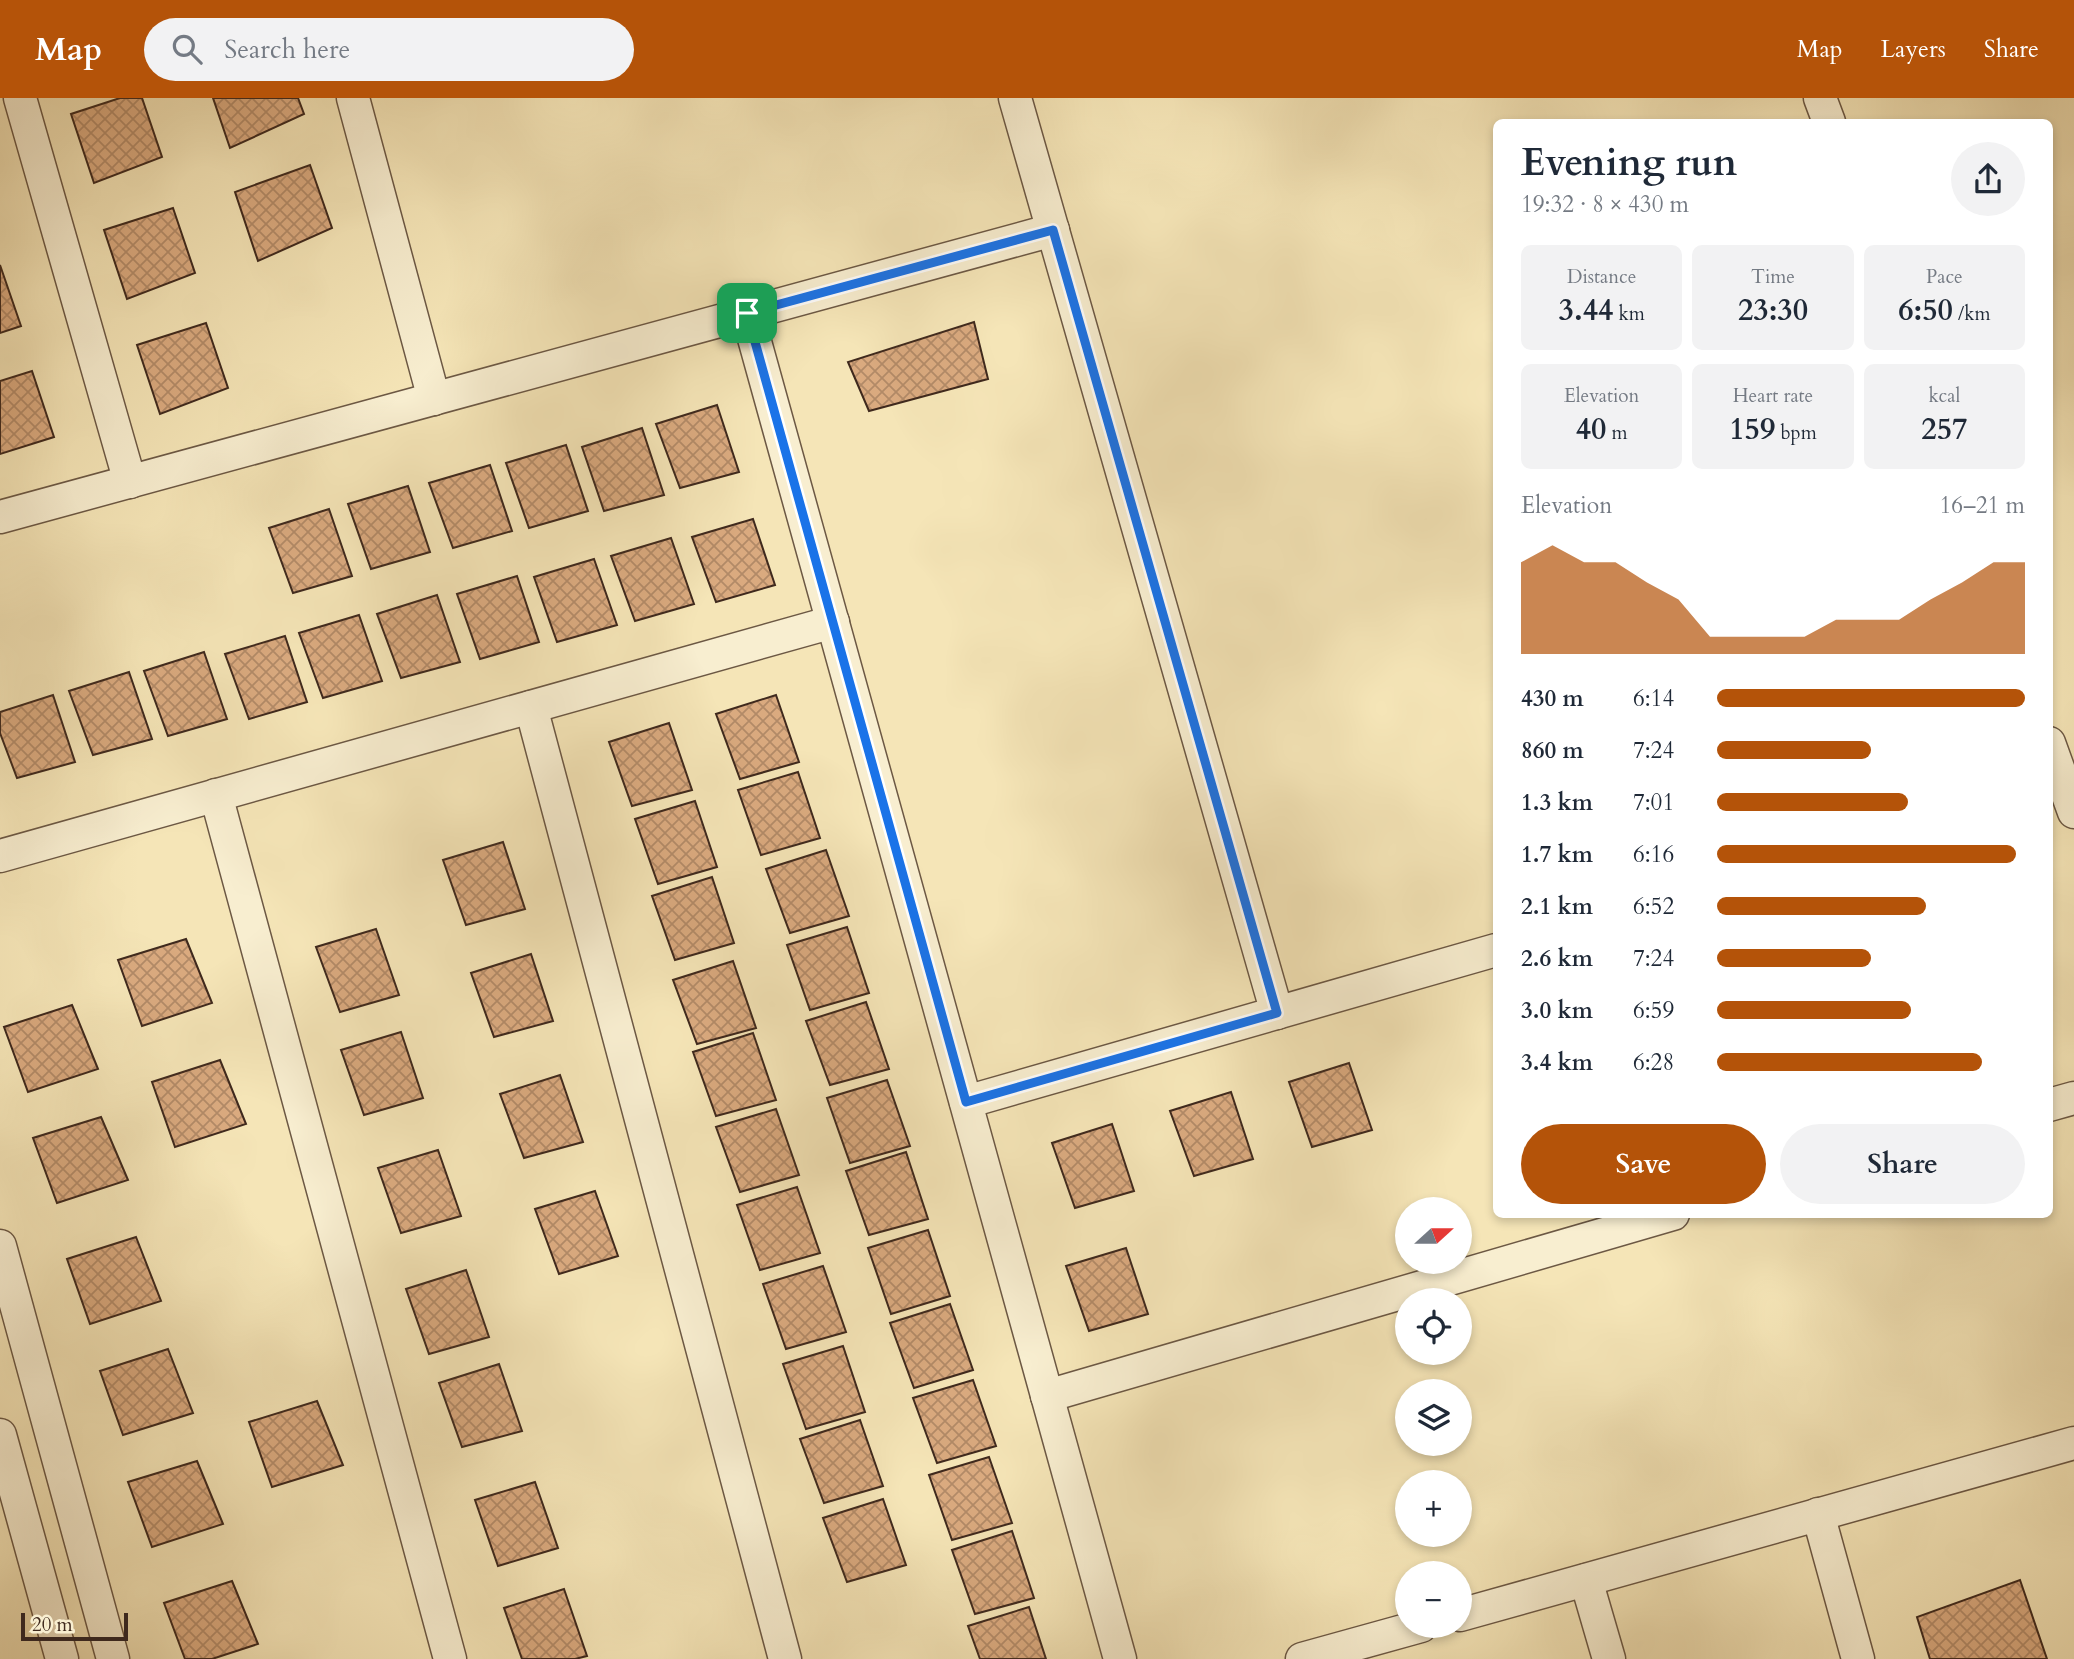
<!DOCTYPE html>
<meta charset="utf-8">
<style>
body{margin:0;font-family:Cardo,serif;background:#f2f2f3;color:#1f2937;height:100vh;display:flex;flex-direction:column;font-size:26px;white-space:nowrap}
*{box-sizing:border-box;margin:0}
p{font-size:23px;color:#747a83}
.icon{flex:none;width:38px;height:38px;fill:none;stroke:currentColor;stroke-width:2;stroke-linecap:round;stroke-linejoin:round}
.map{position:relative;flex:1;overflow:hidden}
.drawer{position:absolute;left:1493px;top:21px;width:560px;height:1099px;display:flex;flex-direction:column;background:#fff;border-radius:10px;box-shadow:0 4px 10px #0003}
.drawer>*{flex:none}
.needle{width:46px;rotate:69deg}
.fabs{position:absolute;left:1395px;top:1099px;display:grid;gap:14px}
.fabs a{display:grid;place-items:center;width:77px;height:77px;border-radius:50%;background:#fff;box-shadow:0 4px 10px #0003;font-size:35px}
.scale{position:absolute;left:21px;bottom:18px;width:107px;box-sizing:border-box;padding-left:7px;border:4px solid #3f291d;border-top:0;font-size:19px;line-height:24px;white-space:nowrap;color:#3f291d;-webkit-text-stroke:5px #f8eed0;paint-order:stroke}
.pin{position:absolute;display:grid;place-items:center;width:60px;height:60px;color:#fff;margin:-30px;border-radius:14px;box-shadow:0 4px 10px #0006}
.round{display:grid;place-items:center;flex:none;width:74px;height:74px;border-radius:37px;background:#f2f2f3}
.summary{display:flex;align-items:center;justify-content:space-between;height:119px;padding:0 28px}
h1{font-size:38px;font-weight:700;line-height:52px}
.metrics{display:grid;grid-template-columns:repeat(3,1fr);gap:10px;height:119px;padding:7px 28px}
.metrics div{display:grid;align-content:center;border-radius:10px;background:#f2f2f3;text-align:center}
.metrics b{font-size:30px;font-weight:700}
.metrics small{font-size:19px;font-weight:400}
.metrics p{font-size:19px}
.chart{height:196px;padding:14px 28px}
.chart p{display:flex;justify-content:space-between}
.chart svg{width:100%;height:126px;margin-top:7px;fill:#b45309;opacity:.7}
.action{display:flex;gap:14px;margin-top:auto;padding:14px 28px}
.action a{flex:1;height:80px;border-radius:42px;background:#b45309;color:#fff;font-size:28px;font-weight:700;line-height:80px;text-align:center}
.action a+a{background:#f2f2f3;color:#1f2937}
ul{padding:0 28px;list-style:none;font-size:23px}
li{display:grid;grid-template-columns:112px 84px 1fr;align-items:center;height:52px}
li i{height:18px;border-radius:9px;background:#b45309}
header{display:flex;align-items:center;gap:42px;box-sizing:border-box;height:98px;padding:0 35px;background:#b45309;color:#fff}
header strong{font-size:33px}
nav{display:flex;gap:38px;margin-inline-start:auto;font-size:24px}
.search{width:490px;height:63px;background:#f2f2f3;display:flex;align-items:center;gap:18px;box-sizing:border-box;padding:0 24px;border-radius:38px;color:#747a83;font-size:26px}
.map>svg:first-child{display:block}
</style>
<header>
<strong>Map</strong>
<div class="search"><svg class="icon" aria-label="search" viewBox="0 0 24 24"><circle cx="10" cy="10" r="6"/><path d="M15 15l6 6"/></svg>Search here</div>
<nav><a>Map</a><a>Layers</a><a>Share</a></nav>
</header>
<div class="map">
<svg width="2074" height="1561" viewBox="0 0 2074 1561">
<defs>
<pattern id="building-cross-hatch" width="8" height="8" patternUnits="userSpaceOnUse" patternTransform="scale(1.75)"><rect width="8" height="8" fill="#daaa7f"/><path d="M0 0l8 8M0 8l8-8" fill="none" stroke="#b28a67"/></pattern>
</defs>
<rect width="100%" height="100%" fill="#f5e5b7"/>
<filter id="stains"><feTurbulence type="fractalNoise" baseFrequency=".00286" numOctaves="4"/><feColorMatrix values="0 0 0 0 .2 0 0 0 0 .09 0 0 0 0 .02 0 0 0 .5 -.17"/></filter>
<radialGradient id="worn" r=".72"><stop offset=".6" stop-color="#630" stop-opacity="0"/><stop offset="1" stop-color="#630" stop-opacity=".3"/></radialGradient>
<g fill="url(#building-cross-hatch)" stroke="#3f291d" stroke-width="2">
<path d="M 120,0 L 142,0 L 162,59 L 94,85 L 71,16 Z"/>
<path d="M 213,0 L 298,0 L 304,16 L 230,50 Z"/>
<path d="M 310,67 L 332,130 L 258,163 L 235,94 Z"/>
<path d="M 173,110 L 195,175 L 127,201 L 104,132 Z"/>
<path d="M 0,167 L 21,228 L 0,235 Z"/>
<path d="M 974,224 L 988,281 L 869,313 L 848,264 Z"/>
<path d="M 206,225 L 228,290 L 160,316 L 137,247 Z"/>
<path d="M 32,273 L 54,339 L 0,356 L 0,283 Z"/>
<path d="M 717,307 L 739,374 L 680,390 L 656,326 Z"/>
<path d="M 642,330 L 664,397 L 604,413 L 582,349 Z"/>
<path d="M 566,347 L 588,413 L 529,430 L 506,365 Z"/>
<path d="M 490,367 L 512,433 L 453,450 L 429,385 Z"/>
<path d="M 408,388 L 430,454 L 371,471 L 348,406 Z"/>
<path d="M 329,411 L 352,478 L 293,495 L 269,430 Z"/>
<path d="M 753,421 L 775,487 L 716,504 L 692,439 Z"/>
<path d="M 671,440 L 694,506 L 635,523 L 611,458 Z"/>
<path d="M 594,461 L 617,527 L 557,544 L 534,479 Z"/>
<path d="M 517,478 L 539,544 L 480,561 L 457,496 Z"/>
<path d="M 437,497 L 460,564 L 401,580 L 377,516 Z"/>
<path d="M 359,517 L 382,583 L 323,600 L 299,535 Z"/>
<path d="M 285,538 L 307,604 L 249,621 L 225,556 Z"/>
<path d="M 204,554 L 227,621 L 168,638 L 144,573 Z"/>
<path d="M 129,574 L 152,641 L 93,657 L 69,593 Z"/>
<path d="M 53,597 L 75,664 L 17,680 L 0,635 L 0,614 Z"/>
<path d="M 776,597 L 799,664 L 740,681 L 716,616 Z"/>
<path d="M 669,625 L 692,692 L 632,708 L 609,644 Z"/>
<path d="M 798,674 L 820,740 L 761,757 L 738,692 Z"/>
<path d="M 695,703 L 717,769 L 658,786 L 635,721 Z"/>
<path d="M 503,744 L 525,811 L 466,827 L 443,762 Z"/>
<path d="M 826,752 L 849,818 L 790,835 L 766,771 Z"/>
<path d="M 712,779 L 734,845 L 675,862 L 652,798 Z"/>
<path d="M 847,829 L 869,895 L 810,912 L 787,847 Z"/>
<path d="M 376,831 L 399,897 L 340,914 L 316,849 Z"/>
<path d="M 186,841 L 212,905 L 142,928 L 118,862 Z"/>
<path d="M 531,856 L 553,923 L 494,939 L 471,875 Z"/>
<path d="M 733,863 L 756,930 L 697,946 L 673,882 Z"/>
<path d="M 866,904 L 889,971 L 830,987 L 806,923 Z"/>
<path d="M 72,907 L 98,971 L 28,994 L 4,929 Z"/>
<path d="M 401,934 L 423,1000 L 364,1017 L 341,952 Z"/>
<path d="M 753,935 L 776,1002 L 716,1018 L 693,954 Z"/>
<path d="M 220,962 L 246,1026 L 175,1049 L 152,984 Z"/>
<path d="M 1349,965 L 1372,1032 L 1312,1049 L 1289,984 Z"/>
<path d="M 560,977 L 583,1044 L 524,1060 L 500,996 Z"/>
<path d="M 887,982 L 910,1048 L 850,1065 L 827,1000 Z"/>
<path d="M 1231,994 L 1253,1061 L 1194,1078 L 1170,1013 Z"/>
<path d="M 776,1011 L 799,1077 L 740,1094 L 716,1029 Z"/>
<path d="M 101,1019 L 128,1082 L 57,1105 L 33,1040 Z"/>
<path d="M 1112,1026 L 1134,1093 L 1075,1110 L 1052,1045 Z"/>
<path d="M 438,1052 L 461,1118 L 401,1135 L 378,1070 Z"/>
<path d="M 906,1054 L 928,1121 L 869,1137 L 846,1073 Z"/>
<path d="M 797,1089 L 820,1155 L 760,1172 L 737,1107 Z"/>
<path d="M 595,1093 L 618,1158 L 559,1176 L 535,1111 Z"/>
<path d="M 928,1132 L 950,1198 L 891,1216 L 868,1150 Z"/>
<path d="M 136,1139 L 161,1203 L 90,1226 L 67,1161 Z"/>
<path d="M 1126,1150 L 1148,1216 L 1089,1233 L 1066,1168 Z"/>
<path d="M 823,1168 L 846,1234 L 786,1251 L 763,1186 Z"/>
<path d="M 466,1172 L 489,1239 L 429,1256 L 406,1191 Z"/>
<path d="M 950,1206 L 973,1272 L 914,1290 L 890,1225 Z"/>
<path d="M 843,1248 L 865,1314 L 806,1331 L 783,1266 Z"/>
<path d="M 168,1251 L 193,1315 L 123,1337 L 100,1273 Z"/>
<path d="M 499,1266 L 522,1333 L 462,1349 L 439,1285 Z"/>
<path d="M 973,1282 L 996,1348 L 937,1365 L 913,1300 Z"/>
<path d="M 317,1303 L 343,1367 L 272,1389 L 249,1324 Z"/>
<path d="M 860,1322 L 883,1388 L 824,1405 L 800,1341 Z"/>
<path d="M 989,1359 L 1012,1425 L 952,1442 L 929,1377 Z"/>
<path d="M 197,1363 L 223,1426 L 152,1449 L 128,1384 Z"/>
<path d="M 535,1384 L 558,1450 L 498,1468 L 475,1402 Z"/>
<path d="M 883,1401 L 906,1467 L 847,1484 L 823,1420 Z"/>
<path d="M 1012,1433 L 1034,1500 L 975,1516 L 952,1452 Z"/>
<path d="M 2020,1482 L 2047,1561 L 1930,1561 L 1917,1519 Z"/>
<path d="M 232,1483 L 258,1546 L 212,1561 L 185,1561 L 164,1505 Z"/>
<path d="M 564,1491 L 587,1558 L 575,1561 L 522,1561 L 504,1510 Z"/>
<path d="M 1029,1509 L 1046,1561 L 980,1561 L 968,1528 Z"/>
</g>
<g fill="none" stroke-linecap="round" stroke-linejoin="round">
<g stroke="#6c5844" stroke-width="35">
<g id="minor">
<path d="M 20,0 L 130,384"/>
<path d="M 353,0 L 434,301"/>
<path d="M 1015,0 L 1277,915"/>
<path d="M 1820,0 L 1829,24"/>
<path d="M 747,215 L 1120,1561"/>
<path d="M 0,419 L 1053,132"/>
<path d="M 531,609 L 785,1561"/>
<path d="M 2049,645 L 2074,714"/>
<path d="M 216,697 L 450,1561"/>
<path d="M 0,758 L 833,524"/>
<path d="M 966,1004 L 1496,852"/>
<path d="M 2049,1007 L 2074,1000"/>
<path d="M 0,1148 L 113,1561"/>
<path d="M 1047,1298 L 1673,1116"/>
<path d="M 0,1337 L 62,1561"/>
<path d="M 1818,1416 L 1858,1561"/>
<path d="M 1586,1482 L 1609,1561"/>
<path d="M 1460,1517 L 2074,1345"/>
<path d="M 1302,1561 L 1421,1528"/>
</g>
</g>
<use href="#minor" stroke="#f8eed0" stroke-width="32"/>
</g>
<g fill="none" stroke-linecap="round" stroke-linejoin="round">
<g stroke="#fff" stroke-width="14">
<path id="route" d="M 1053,132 L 1277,915 L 966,1004 L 747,215 Z"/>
</g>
<use href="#route" stroke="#1a73e8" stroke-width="9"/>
</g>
<rect width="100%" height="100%" filter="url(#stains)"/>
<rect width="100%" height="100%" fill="url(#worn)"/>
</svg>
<div class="fabs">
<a><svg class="needle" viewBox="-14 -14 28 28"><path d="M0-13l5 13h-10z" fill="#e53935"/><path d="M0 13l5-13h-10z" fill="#747a83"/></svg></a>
<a><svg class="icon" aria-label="locate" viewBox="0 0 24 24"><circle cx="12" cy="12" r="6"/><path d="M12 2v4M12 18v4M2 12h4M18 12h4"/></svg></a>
<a><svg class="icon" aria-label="layers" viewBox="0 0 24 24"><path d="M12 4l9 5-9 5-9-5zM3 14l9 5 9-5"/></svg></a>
<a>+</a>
<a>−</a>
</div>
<div class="scale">20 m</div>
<div class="pin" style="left:747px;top:215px;background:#1e9e55"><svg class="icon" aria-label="arrive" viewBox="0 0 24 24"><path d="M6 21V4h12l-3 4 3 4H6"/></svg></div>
<section class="drawer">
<div class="summary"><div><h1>Evening run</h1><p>19:32 · 8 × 430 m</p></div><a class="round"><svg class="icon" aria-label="share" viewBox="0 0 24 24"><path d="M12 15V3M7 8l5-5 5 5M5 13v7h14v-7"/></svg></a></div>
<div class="metrics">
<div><p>Distance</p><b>3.44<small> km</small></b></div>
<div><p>Time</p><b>23:30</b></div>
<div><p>Pace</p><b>6:50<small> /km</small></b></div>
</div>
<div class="metrics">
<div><p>Elevation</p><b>40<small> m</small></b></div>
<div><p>Heart rate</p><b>159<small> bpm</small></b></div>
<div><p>kcal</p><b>257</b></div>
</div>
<div class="chart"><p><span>Elevation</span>16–21 m</p>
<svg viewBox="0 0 160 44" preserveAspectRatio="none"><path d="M0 44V12L10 6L20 12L30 12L40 19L50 25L60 38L70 38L80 38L90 38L100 32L110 32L120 32L130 25L140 19L150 12L160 12V44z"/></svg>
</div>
<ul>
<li><b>430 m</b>6:14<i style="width:100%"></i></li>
<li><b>860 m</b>7:24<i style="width:50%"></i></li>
<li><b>1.3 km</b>7:01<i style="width:62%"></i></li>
<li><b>1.7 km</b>6:16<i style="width:97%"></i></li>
<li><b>2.1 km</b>6:52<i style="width:68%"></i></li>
<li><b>2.6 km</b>7:24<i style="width:50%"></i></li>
<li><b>3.0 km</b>6:59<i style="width:63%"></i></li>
<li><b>3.4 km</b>6:28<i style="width:86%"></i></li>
</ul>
<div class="action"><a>Save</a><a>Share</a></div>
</section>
</div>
